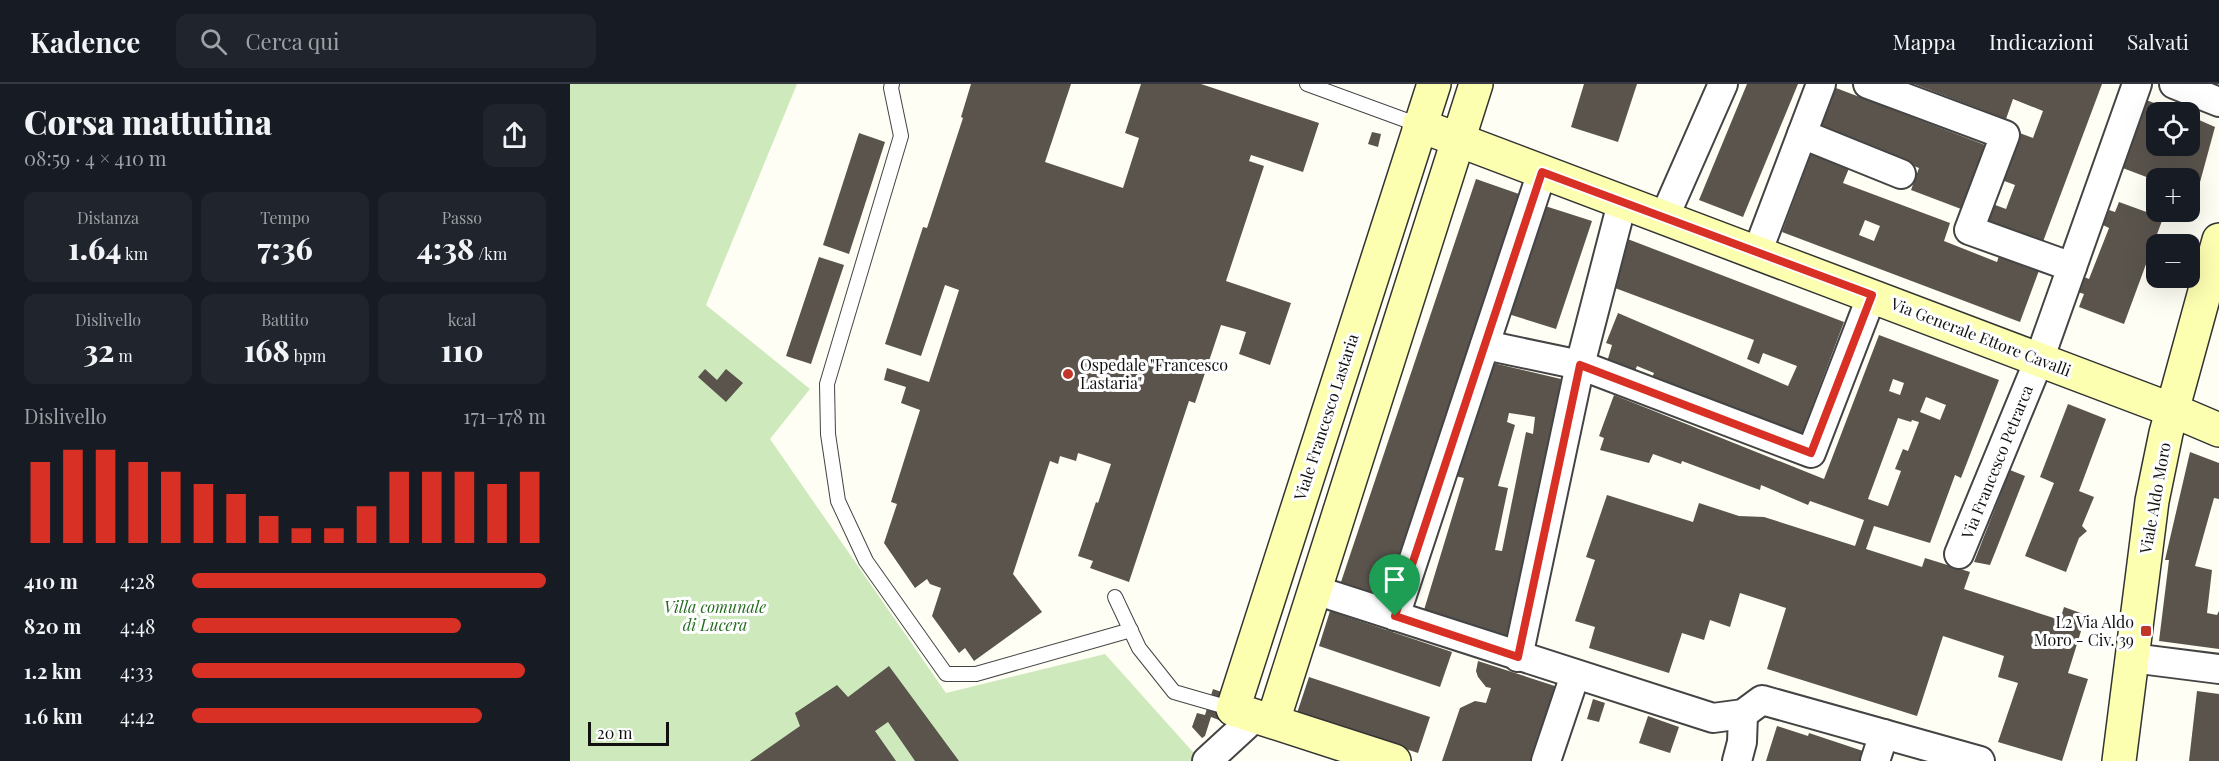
<!DOCTYPE html>
<html lang="it">
<meta charset="utf-8">
<style>
body{margin:0;font-family:"Playfair Display",serif;background:#20242c;color:#f1f3f6;height:100vh;display:flex;flex-direction:column;font-size:22px;white-space:nowrap}
*{box-sizing:border-box;margin:0}
p{font-size:20px;color:#9ea1a6}
.icon{flex:none;width:33px;height:33px;fill:none;stroke:currentColor;stroke-width:2;stroke-linecap:round;stroke-linejoin:round}
.map{position:relative;flex:1;overflow:hidden}
.side{display:flex;flex-direction:column;background:#171b24;width:570px}
.side>*{flex:none}
.tools{position:absolute;left:1576px;top:18px;display:grid;gap:12px}
.tools a{display:grid;place-items:center;width:54px;height:54px;border-radius:12px;background:#171b24;box-shadow:0 6px 24px #0002;font-size:30px}
.scale{position:absolute;left:18px;bottom:15px;width:81px;box-sizing:border-box;padding-left:6px;border:3px solid #111;border-top:0;font-size:16px;line-height:21px;white-space:nowrap;color:#111;-webkit-text-stroke:4px #fff;paint-order:stroke}
.pin{position:absolute;display:grid;place-items:center;width:51px;height:51px;color:#fff;margin:-62px -26px;border-radius:50% 50% 50% 0;rotate:-45deg;box-shadow:0 0 6px #0007}
.pin .icon{rotate:45deg}
.round{display:grid;place-items:center;flex:none;width:63px;height:63px;border-radius:12px;background:#20242c}
.headline{display:flex;align-items:center;justify-content:space-between;height:102px;padding:0 24px}
h1{font-size:33px;font-weight:800;line-height:45px}
.metrics{display:grid;grid-template-columns:repeat(3,1fr);gap:9px;height:102px;padding:6px 24px}
.metrics div{display:grid;align-content:center;border-radius:12px;background:#20242c;text-align:center}
.metrics b{font-size:30px;font-weight:800}
.metrics small{font-size:16px;font-weight:400}
.metrics p{font-size:16px}
.chart{height:168px;padding:12px 24px}
.chart p{display:flex;justify-content:space-between}
.chart svg{width:100%;height:108px;margin-top:6px;stroke:#d93025;stroke-width:6}
ul{padding:0 24px;list-style:none;font-size:20px}
li{display:grid;grid-template-columns:96px 72px 1fr;align-items:center;height:45px}
li i{height:15px;border-radius:8px;background:#d93025}
header{display:flex;align-items:center;gap:36px;box-sizing:border-box;height:84px;padding:0 30px;background:#171b24;border-bottom:2px solid #363941}
header strong{font-size:28px}
nav{display:flex;gap:33px;margin-inline-start:auto;font-size:21px}
.search{width:420px;height:54px;background:#20242c;display:flex;align-items:center;gap:15px;box-sizing:border-box;padding:0 21px;border-radius:12px;color:#9ea1a6;font-size:22px}
main{display:flex;flex:1;min-height:0}
.map>svg:first-child{display:block}
</style>
<header>
<strong>Kadence</strong>
<div class="search"><svg class="icon" aria-label="search" viewBox="0 0 24 24"><circle cx="10" cy="10" r="6"/><path d="M15 15l6 6"/></svg>Cerca qui</div>
<nav><a>Mappa</a><a>Indicazioni</a><a>Salvati</a></nav>
</header>
<main>
<section class="side">
<div class="headline"><div><h1>Corsa mattutina</h1><p>08:59 · 4 × 410 m</p></div><a class="round"><svg class="icon" aria-label="share" viewBox="0 0 24 24"><path d="M12 15V3M7 8l5-5 5 5M5 13v7h14v-7"/></svg></a></div>
<div class="metrics">
<div><p>Distanza</p><b>1.64<small> km</small></b></div>
<div><p>Tempo</p><b>7:36</b></div>
<div><p>Passo</p><b>4:38<small> /km</small></b></div>
</div>
<div class="metrics">
<div><p>Dislivello</p><b>32<small> m</small></b></div>
<div><p>Battito</p><b>168<small> bpm</small></b></div>
<div><p>kcal</p><b>110</b></div>
</div>
<div class="chart"><p><span>Dislivello</span>171–178 m</p>
<svg viewBox="0 0 160 44" preserveAspectRatio="none"><path d="M5 44V11M15 44V6M25 44V6M35 44V11M45 44V15M55 44V20M65 44V24M75 44V33M85 44V38M95 44V38M105 44V29M115 44V15M125 44V15M135 44V15M145 44V20M155 44V15"/></svg>
</div>
<ul>
<li><b>410 m</b>4:28<i style="width:100%"></i></li>
<li><b>820 m</b>4:48<i style="width:76%"></i></li>
<li><b>1.2 km</b>4:33<i style="width:94%"></i></li>
<li><b>1.6 km</b>4:42<i style="width:82%"></i></li>
</ul>
</section>
<div class="map">
<svg width="1649" height="677" viewBox="0 0 1649 677">
<rect width="100%" height="100%" fill="#fffef4"/>
<path fill="#ceeabd" d="M 0,0 L 227,0 L 136,221 L 240,305 L 200,355 L 376,609 L 535,570 L 631,677 L 0,677 Z"/>
<g fill="#5a544d" fill-rule="evenodd">
<path d="M 401,0 L 501,0 L 475,78 L 553,104 L 569,54 L 555,49 L 571,0 L 631,0 L 749,39 L 733,88 L 681,71 L 679,77 L 694,82 L 656,197 L 721,219 L 700,281 L 669,270 L 676,248 L 651,241 L 625,319 L 619,317 L 559,498 L 520,484 L 523,477 L 508,472 L 526,418 L 528,419 L 541,380 L 508,369 L 506,377 L 490,372 L 488,380 L 480,377 L 443,490 L 472,528 L 404,577 L 395,564 L 389,569 L 362,532 L 371,504 L 360,500 L 357,495 L 345,504 L 314,459 L 327,420 L 321,418 L 350,326 L 331,319 L 336,303 L 314,296 L 317,284 L 359,298 L 389,206 L 375,201 L 351,272 L 315,260 L 353,143 L 357,144 L 393,34 L 391,33 Z"/>
<path d="M 1014,0 L 1067,0 L 1048,58 L 1001,43 Z"/>
<path d="M 1177,0 L 1228,0 L 1173,133 L 1129,116 Z"/>
<path d="M 1344,0 L 1532,0 L 1471,163 L 1412,141 L 1420,119 L 1436,125 L 1445,101 L 1429,95 L 1447,48 L 1463,54 L 1473,27 L 1443,15 L 1436,35 Z"/>
<path d="M 1266,4 L 1423,64 L 1399,128 L 1341,106 L 1349,84 L 1266,52 L 1251,43 Z"/>
<path d="M 1576,16 L 1609,28 L 1587,28 L 1587,62 L 1620,62 L 1620,32 L 1645,43 L 1620,135 L 1601,128 L 1620,128 L 1620,94 L 1587,94 L 1587,97 L 1550,83 Z"/>
<path d="M 802,48 L 811,50 L 808,63 L 798,60 Z"/>
<path d="M 289,49 L 315,58 L 279,170 L 253,161 Z"/>
<path d="M 1244,62 L 1282,77 L 1273,99 L 1380,139 L 1374,157 L 1427,178 L 1431,166 L 1471,181 L 1450,238 L 1212,148 ZM 1295,136 L 1310,142 L 1304,157 L 1289,151 Z"/>
<path d="M 906,95 L 949,110 L 815,513 L 771,498 Z"/>
<path d="M 1549,118 L 1593,134 L 1554,240 L 1509,223 L 1514,210 L 1508,208 L 1514,193 L 1519,195 L 1539,144 L 1533,141 L 1539,126 L 1545,128 Z"/>
<path d="M 972,121 L 1022,137 L 986,245 L 935,229 Z"/>
<path d="M 1055,154 L 1274,238 L 1230,355 L 1081,296 L 1084,289 L 1067,282 L 1064,289 L 1037,278 L 1042,261 L 1036,259 L 1048,229 L 1218,302 L 1227,282 L 1193,269 L 1189,280 L 1177,275 L 1184,256 L 1045,204 Z"/>
<path d="M 249,173 L 274,181 L 241,280 L 216,272 Z"/>
<path d="M 1309,251 L 1429,296 L 1391,394 L 1385,391 L 1360,459 L 1304,442 L 1296,465 L 1352,483 L 1355,474 L 1400,488 L 1394,505 L 1490,536 L 1494,523 L 1516,531 L 1498,589 L 1518,595 L 1492,677 L 1428,658 L 1448,599 L 1428,593 L 1434,572 L 1373,552 L 1347,632 L 1197,585 L 1216,524 L 1170,509 L 1160,543 L 1140,536 L 1134,556 L 1112,549 L 1099,589 L 1019,564 L 1025,543 L 1005,537 L 1025,476 L 1016,473 L 1037,411 L 1123,438 L 1129,419 L 1169,432 L 1194,433 L 1285,462 L 1294,436 L 1240,417 L 1238,421 L 1191,401 L 1190,406 L 1112,377 L 1111,380 L 1083,370 L 1079,379 L 1030,366 L 1034,354 L 1029,352 L 1044,311 L 1254,395 ZM 1323,295 L 1334,299 L 1330,311 L 1319,307 ZM 1356,313 L 1376,321 L 1370,336 L 1350,328 ZM 1328,334 L 1341,338 L 1342,336 L 1349,338 L 1338,367 L 1333,365 L 1325,385 L 1331,387 L 1318,422 L 1298,415 Z"/>
<path d="M 923,279 L 991,295 L 944,553 L 931,551 L 854,526 L 894,394 L 885,392 ZM 939,329 L 965,333 L 963,350 L 956,348 L 932,467 L 925,466 L 938,404 L 928,402 L 945,341 L 937,338 Z"/>
<path d="M 135,285 L 147,296 L 156,285 L 173,299 L 156,318 L 128,293 Z"/>
<path d="M 1498,320 L 1536,335 L 1509,407 L 1524,413 L 1512,442 L 1517,447 L 1509,454 L 1496,488 L 1455,472 L 1484,399 L 1470,393 Z"/>
<path d="M 1620,368 L 1649,379 L 1649,415 L 1644,414 L 1625,482 L 1642,486 L 1637,529 L 1647,531 L 1649,527 L 1649,565 L 1589,557 L 1599,476 L 1595,476 Z"/>
<path d="M 1440,386 L 1455,392 L 1426,466 L 1420,481 L 1404,478 Z"/>
<path d="M 760,527 L 882,568 L 870,603 L 749,562 Z"/>
<path d="M 908,577 L 991,604 L 965,677 L 872,677 L 890,624 L 905,617 L 916,619 L 921,604 L 916,603 L 908,593 L 906,587 Z"/>
<path d="M 319,582 L 389,677 L 345,677 L 318,638 L 305,647 L 326,677 L 180,677 L 230,642 L 225,629 L 267,601 L 278,613 Z"/>
<path d="M 739,593 L 860,633 L 848,669 L 727,629 Z"/>
<path d="M 643,605 L 657,610 L 649,636 L 641,633 L 635,652 L 632,654 L 622,643 L 627,629 L 635,631 Z"/>
<path d="M 1627,607 L 1649,610 L 1649,677 L 1619,677 Z"/>
<path d="M 1023,615 L 1035,619 L 1029,638 L 1017,635 Z"/>
<path d="M 1078,632 L 1109,643 L 1100,669 L 1069,659 Z"/>
<path d="M 1207,642 L 1238,652 L 1239,649 L 1299,669 L 1297,677 L 1196,677 Z"/>
</g>
<g fill="none" stroke-linecap="round" stroke-linejoin="round">
<g stroke="#444" stroke-width="16">
<g id="lane">
<path d="M 322,0 L 321,4 L 331,52 L 257,300 L 258,350 L 268,417 L 296,477 L 376,590 L 406,590 L 561,546"/>
<path d="M 737,0 L 849,41"/>
<path d="M 545,513 L 569,564 L 604,608 L 663,625"/>
</g>
</g>
<g stroke="#444" stroke-width="32">
<g id="street">
<path d="M 1298,0 L 1435,51 L 1399,146 L 1502,183"/>
<path d="M 1604,0 L 1649,18"/>
<path d="M 1232,50 L 1331,90"/>
<path d="M 1094,134 L 1153,0"/>
<path d="M 1187,169 L 1251,0"/>
<path d="M 915,261 L 1010,281 L 1241,369 L 1302,211"/>
<path d="M 1389,470 L 1469,276 L 1567,0"/>
<path d="M 745,506 L 1143,634 L 1173,630 L 1192,616 L 1410,677"/>
<path d="M 825,532 L 972,88"/>
<path d="M 948,573 L 1010,281 L 1052,119"/>
<path d="M 1562,574 L 1649,585"/>
<path d="M 637,677 L 686,632"/>
<path d="M 976,677 L 1005,591"/>
<path d="M 1167,677 L 1172,658 L 1173,630"/>
<path d="M 1305,677 L 1314,650"/>
</g>
</g>
<g stroke="#333" stroke-width="36">
<g id="secondary">
<path d="M 849,41 L 1602,326 L 1649,346"/>
<path d="M 703,637 L 906,0"/>
<path d="M 824,677 L 663,625 L 864,0"/>
<path d="M 1549,677 L 1582,417 L 1596,349 L 1649,156"/>
</g>
</g>
<use href="#lane" stroke="#fff" stroke-width="14"/>
<use href="#street" stroke="#fff" stroke-width="28"/>
<use href="#secondary" stroke="#fcfeb0" stroke-width="33"/>
</g>
<g fill="none" stroke-linecap="round" stroke-linejoin="round">
<g stroke="#fff" stroke-width="12">
<path id="route" d="M 972,88 L 1302,211 L 1241,369 L 1010,281 L 948,573 L 825,532 Z"/>
</g>
<use href="#route" stroke="#d93025" stroke-width="8"/>
</g>
<g fill="#c23627" stroke="#fff" stroke-width="2">
<circle cx="498" cy="290" r="6"/>
<rect x="1570" y="541" width="12" height="12" rx="3"/>
</g>
<g text-anchor="middle" stroke-width="6" stroke-linejoin="round" paint-order="stroke">
<g font-size="16" fill="#111" stroke="#fff">
<text transform="translate(1411 253) rotate(21)" y="6">Via Generale Ettore Cavalli</text>
<text transform="translate(756 333) rotate(-72)" y="6">Viale Francesco Lastaria</text>
<text transform="translate(1427 378) rotate(-68)" y="6">Via Francesco Petrarca</text>
<text transform="translate(1585 414) rotate(-80)" y="6">Viale Aldo Moro</text>
</g>
<g font-size="16" fill="#111" stroke="#fff" text-anchor="start">
<text x="510" y="287">Ospedale "Francesco<tspan x="510" dy="18">Lastaria"</tspan></text>
<text x="1564" y="544" text-anchor="end">L2 Via Aldo<tspan x="1564" dy="18">Moro - Civ. 39</tspan></text>
</g>
<g font-size="16" font-style="italic" fill="#246a1f" stroke="#fff">
<text x="145" y="529">Villa comunale<tspan x="145" dy="18">di Lucera</tspan></text>
</g>
</g>
</svg>
<div class="tools">
<a><svg class="icon" aria-label="locate" viewBox="0 0 24 24"><circle cx="12" cy="12" r="6"/><path d="M12 2v4M12 18v4M2 12h4M18 12h4"/></svg></a>
<a>+</a>
<a>−</a>
</div>
<div class="scale">20 m</div>
<div class="pin" style="left:825px;top:532px;background:#1e9e55"><svg class="icon" aria-label="arrive" viewBox="0 0 24 24"><path d="M6 21V4h12l-3 4 3 4H6"/></svg></div>
</div>
</main>
